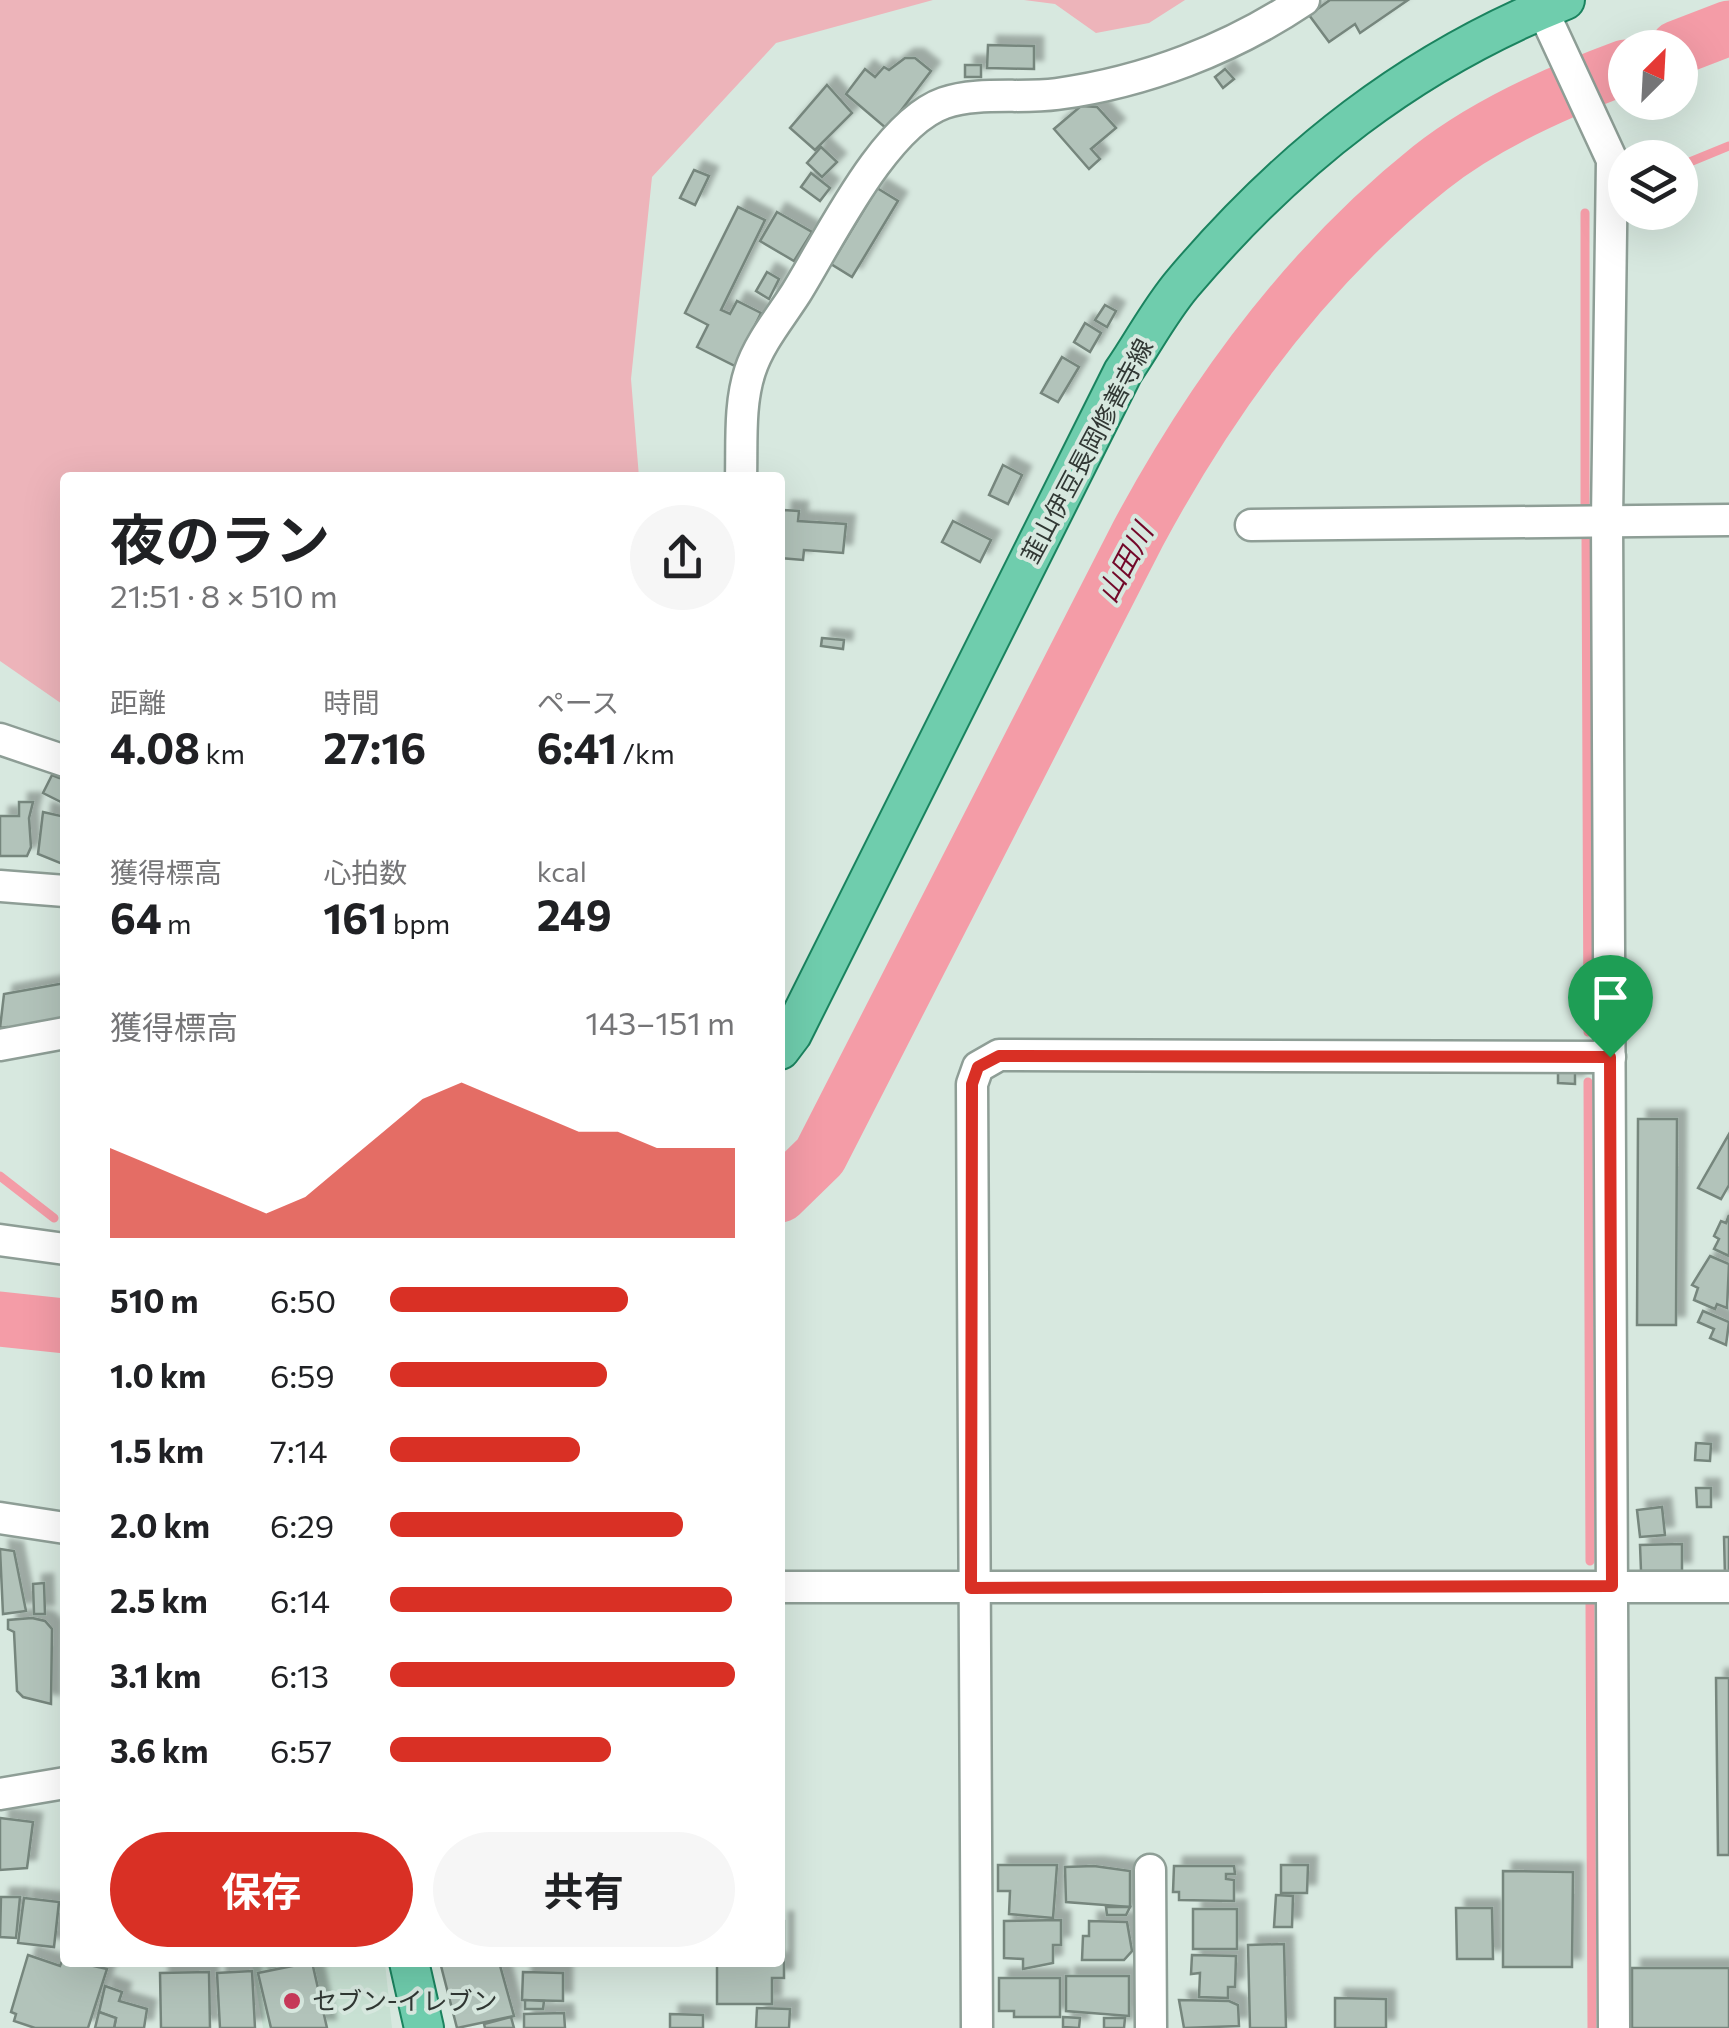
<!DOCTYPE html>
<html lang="ja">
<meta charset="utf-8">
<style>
body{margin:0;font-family:Commissioner,"Noto Sans JP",sans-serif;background:#f6f6f6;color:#202124;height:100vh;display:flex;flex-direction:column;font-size:38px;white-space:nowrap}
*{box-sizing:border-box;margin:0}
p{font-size:32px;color:#757577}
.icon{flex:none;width:55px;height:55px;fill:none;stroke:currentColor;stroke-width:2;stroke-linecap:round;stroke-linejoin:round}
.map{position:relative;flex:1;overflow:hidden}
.details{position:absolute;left:60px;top:472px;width:725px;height:1495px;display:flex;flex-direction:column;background:#fff;border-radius:10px;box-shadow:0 10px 40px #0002}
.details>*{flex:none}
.needle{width:65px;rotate:24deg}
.fabs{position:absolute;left:1608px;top:30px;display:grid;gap:20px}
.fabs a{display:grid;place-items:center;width:90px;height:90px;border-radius:50%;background:#fff;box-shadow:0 10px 40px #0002;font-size:50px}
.pin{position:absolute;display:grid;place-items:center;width:85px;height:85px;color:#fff;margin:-102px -42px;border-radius:50% 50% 50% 0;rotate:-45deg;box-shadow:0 0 10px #0007}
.pin .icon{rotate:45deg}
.round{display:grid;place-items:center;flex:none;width:105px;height:105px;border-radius:52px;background:#f6f6f6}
.headline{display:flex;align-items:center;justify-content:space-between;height:170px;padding:0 50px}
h1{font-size:55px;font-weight:700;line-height:75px}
.metrics{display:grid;grid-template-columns:repeat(3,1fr);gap:15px;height:170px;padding:10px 50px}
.metrics div{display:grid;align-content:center}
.metrics b{font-size:42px;font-weight:700}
.metrics small{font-size:28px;font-weight:400}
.metrics p{font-size:28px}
.chart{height:280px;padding:20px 50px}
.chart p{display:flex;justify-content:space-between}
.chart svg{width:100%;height:180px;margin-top:10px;fill:#d93025;opacity:.7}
.primary-button{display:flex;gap:20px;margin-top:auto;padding:20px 50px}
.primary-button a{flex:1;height:115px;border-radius:60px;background:#d93025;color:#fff;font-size:40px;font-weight:700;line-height:115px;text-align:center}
.primary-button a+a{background:#f6f6f6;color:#202124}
ul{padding:0 50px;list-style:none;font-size:32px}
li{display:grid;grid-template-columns:160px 120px 1fr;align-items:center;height:75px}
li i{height:25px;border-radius:12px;background:#d93025}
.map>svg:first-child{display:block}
</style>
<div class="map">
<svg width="1729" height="2028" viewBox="0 0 1729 2028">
<defs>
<filter id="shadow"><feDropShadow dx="9" dy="-9" stdDeviation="2.5" flood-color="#0004"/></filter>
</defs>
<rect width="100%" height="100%" fill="#d7e8df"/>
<path fill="#c8e1d3" d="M 252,1963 L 385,1963 L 392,2028 L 263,2028 Z"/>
<g fill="#edb4ba">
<path d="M 0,0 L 933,0 L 776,43 L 652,177 L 631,379 L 639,477 L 65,478 L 65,706 L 0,661 Z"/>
<path d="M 1024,0 L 1185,0 L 1149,23 L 1096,33 L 1055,4 Z"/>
</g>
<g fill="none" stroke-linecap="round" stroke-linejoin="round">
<g stroke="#f49ca7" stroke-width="9">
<path d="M 1680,166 L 1729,146"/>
<path d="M 1585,213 L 1585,504"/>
<path d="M 1586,534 L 1588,1032"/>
<path d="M 1588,1082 L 1590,1561"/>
<path d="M 0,1176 L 54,1218"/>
<path d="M 1590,1604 L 1592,2028"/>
</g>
<g stroke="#f49ca7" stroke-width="55">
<path d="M 1677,48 L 1729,28"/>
<path d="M 780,1195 L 820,1156 L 1138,534 C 1212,396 1307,266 1430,168 C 1485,124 1560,91 1625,67"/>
<path d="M 0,1319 L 65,1326"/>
</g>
</g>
<g fill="#b2c3ba" stroke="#76867d" stroke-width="2.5" filter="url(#shadow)">
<path d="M 1330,0 L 1408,0 L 1360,33 L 1355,24 L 1329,42 L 1309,15 Z"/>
<path d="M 988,45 L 1034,46 L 1034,69 L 987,68 Z"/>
<path d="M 905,58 L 915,58 L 931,71 L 887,129 L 846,94 L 865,69 L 875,77 L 884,67 L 889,70 Z"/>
<rect x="965" y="65" width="16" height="12"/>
<path d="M 1225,69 L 1234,79 L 1223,88 L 1215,77 Z"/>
<path d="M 827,85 L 852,113 L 815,150 L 790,128 Z"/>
<path d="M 1081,106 L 1097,107 L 1116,128 L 1091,149 L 1100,159 L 1089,169 L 1054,129 Z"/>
<path d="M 821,147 L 837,162 L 822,177 L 807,163 Z"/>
<path d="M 694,170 L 709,176 L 695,205 L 680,198 Z"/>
<path d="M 811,173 L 830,188 L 820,201 L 801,187 Z"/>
<path d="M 877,188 L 898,201 L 852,277 L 831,264 Z"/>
<path d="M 738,207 L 765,220 L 721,310 L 730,314 L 737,301 L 761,313 L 735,366 L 697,347 L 708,325 L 685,313 Z"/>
<path d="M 777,212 L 812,232 L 794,261 L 760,241 Z"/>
<path d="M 767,272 L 779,279 L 769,299 L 756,291 Z"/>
<path d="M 1105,305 L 1116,311 L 1107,327 L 1095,320 Z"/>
<path d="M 1085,323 L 1101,333 L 1090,352 L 1074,342 Z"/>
<path d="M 1062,357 L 1079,367 L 1058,402 L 1041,393 Z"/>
<path d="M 1003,465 L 1022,475 L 1008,504 L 989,495 Z"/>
<path d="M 783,510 L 799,511 L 798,521 L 846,524 L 843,553 L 804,550 L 803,560 L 780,558 Z"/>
<path d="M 953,521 L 991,540 L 980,562 L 942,542 Z"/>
<path d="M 822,638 L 844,640 L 843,649 L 821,646 Z"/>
<path d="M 62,773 L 65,775 L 65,804 L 43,793 L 52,775 L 59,778 Z"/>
<path d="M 19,802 L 33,802 L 29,818 L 31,847 L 27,856 L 0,856 L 0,816 L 19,816 Z"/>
<path d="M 43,812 L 61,816 L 65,824 L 65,865 L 38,854 Z"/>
<path d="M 65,983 L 65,1024 L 11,1033 L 7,1027 L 0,1028 L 4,994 Z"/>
<path d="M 1558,1071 L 1575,1072 L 1575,1084 L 1558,1083 Z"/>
<path d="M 1638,1119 L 1677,1119 L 1676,1325 L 1637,1325 Z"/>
<path d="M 1729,1134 L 1729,1185 L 1721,1199 L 1698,1188 Z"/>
<path d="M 1729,1215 L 1729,1256 L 1714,1249 L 1719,1239 L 1714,1236 L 1721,1221 L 1726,1223 Z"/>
<path d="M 1710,1256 L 1729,1264 L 1727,1308 L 1717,1304 L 1715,1309 L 1694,1300 L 1698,1288 L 1692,1285 Z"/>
<path d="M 1703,1311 L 1729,1322 L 1726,1345 L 1710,1338 L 1714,1329 L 1698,1322 Z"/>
<path d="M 1696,1443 L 1711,1444 L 1710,1461 L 1695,1460 Z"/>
<path d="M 1696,1488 L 1711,1488 L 1711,1507 L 1697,1507 Z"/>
<path d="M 1662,1507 L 1665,1535 L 1640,1537 L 1637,1510 Z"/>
<path d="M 1724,1537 L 1729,1537 L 1729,1577 L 1725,1577 Z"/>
<path d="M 1682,1544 L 1682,1571 L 1641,1571 L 1640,1545 Z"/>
<path d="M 0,1549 L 14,1551 L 26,1611 L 3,1614 Z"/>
<path d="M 44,1583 L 45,1614 L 34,1614 L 33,1584 Z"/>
<path d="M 32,1618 L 45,1621 L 52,1629 L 51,1704 L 23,1697 L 17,1691 L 14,1632 L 8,1629 L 8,1620 Z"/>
<path d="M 1716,1678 L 1729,1678 L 1729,1855 L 1718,1855 Z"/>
<path d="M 0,1818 L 33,1822 L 27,1868 L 0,1870 Z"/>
<path d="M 998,1865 L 1057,1865 L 1053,1918 L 1009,1914 L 1010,1891 L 998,1891 Z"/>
<path d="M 1281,1865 L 1308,1865 L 1307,1893 L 1281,1893 Z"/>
<path d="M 1094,1866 L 1130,1871 L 1130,1907 L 1066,1902 L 1065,1867 Z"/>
<path d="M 1174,1866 L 1234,1866 L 1235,1874 L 1226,1874 L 1226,1879 L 1234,1880 L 1234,1901 L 1179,1900 L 1179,1892 L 1173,1892 Z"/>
<path d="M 1503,1871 L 1573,1872 L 1572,1967 L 1503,1967 Z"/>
<path d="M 1276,1895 L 1293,1896 L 1292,1927 L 1274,1927 Z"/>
<path d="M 1,1897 L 20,1897 L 16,1938 L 0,1937 Z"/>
<path d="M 24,1898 L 59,1902 L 54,1947 L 18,1943 Z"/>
<path d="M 1106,1907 L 1130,1907 L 1126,1915 L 1107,1915 Z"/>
<path d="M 1456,1908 L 1492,1908 L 1493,1959 L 1457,1959 Z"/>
<rect x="1193" y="1909" width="44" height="40"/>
<path d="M 1061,1920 L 1061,1945 L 1053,1945 L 1053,1963 L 1023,1969 L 1023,1959 L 1004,1958 L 1004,1921 Z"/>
<path d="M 780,1921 L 784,1921 L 784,1978 L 772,1978 L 772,2004 L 717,2004 L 717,1962 L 780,1962 Z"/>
<path d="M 1089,1921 L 1127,1922 L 1132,1951 L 1124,1960 L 1082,1960 L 1083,1936 L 1089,1936 Z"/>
<path d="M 1284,1944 L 1286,2028 L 1250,2028 L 1248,1945 Z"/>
<path d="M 28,1955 L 60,1966 L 63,1959 L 107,1969 L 88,2028 L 35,2028 L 14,2021 L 16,2014 L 11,2012 Z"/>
<path d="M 1192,1955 L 1236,1956 L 1235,1987 L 1228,1987 L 1228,1998 L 1199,1997 L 1200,1973 L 1191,1974 Z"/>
<path d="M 312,1962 L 327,2028 L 271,2028 L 258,1973 Z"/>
<path d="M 440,1962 L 499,1962 L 514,2016 L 457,2028 Z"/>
<rect x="1632" y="1968" width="97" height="60"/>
<path d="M 252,1971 L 255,2028 L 220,2028 L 217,1973 Z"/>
<path d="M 209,1972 L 210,2028 L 161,2028 L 160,1973 Z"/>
<path d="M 523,1972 L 563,1973 L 563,2001 L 522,2000 Z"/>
<path d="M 1066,1976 L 1129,1976 L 1129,2016 L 1066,2011 Z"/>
<path d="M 999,1978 L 1060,1978 L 1060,2017 L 1014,2017 L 1014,2011 L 999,2011 Z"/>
<path d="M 105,1986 L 122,1992 L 119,2001 L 147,2009 L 144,2028 L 114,2028 L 116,2018 L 99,2012 Z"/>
<path d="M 1335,1998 L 1386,1999 L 1386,2028 L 1335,2028 Z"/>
<path d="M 525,2000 L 544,2001 L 543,2009 L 525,2009 Z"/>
<path d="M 1179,2000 L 1229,2001 L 1238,2005 L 1239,2026 L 1184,2028 Z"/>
<path d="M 757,2008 L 790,2009 L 789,2028 L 756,2028 Z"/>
<path d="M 99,2012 L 116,2018 L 114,2028 L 95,2028 Z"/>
<path d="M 564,2013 L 565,2028 L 524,2028 L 524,2014 Z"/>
<path d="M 670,2014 L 703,2015 L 703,2028 L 670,2028 Z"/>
<path d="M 511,2017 L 514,2028 L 485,2028 L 484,2024 Z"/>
<path d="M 1063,2017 L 1080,2018 L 1079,2028 L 1063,2027 Z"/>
<path d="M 1104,2018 L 1125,2018 L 1124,2028 L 1104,2028 Z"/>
</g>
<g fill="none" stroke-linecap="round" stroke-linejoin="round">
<g stroke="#8e9e96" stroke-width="35">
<g id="minor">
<path d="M 1532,0 L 1542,9 L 1612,160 L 1607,520 L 1614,2028"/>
<path d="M 741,478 C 742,443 739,404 750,371 C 759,343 780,318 796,293 C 829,240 884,124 944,103 C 978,91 1021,99 1057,94 C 1145,82 1231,49 1304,0"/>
<path d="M 1251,525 L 1729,520"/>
<path d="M 0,739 L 65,761"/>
<path d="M 0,886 L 65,891"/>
<path d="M 0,1045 L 65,1033"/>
<path d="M 0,1240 L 65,1249"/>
<path d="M 0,1518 L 65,1528"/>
<path d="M 780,1587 L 1729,1587"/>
<path d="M 0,1794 L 65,1783"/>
<path d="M 1150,1870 L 1151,2028"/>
<path d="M 977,2028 L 972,1084 L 978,1067 L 999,1055 L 1610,1057"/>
</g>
</g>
<g stroke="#1b835f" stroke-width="42">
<g id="major">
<path d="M 780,1050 L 792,1034 L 1123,372 C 1143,343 1160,310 1183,283 C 1289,158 1411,61 1565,0"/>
<path d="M 409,1962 L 424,2028"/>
</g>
</g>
<use href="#minor" stroke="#fff" stroke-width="30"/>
<use href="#major" stroke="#6fcdad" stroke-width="38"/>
</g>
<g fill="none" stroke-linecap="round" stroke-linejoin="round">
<g stroke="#fff" stroke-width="20">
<path id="route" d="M 999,1056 L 1610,1057 L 1612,1586 L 971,1588 L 972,1084 L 978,1067 Z"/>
</g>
<use href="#route" stroke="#d93025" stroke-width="12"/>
</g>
<circle fill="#c9395a" stroke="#d7e8df" stroke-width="4" cx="292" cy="2001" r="10"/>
<g text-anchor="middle" stroke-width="8" stroke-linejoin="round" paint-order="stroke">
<g font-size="25" fill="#313834" stroke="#d7e8df">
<text transform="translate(1087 451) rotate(-62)" y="9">韮山伊豆長岡修善寺線</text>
</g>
<g font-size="25" fill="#313834" stroke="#d7e8df" text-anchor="start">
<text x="312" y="2010">セブン-イレブン</text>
</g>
<g font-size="28" font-style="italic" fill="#730829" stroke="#d7e8df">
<text transform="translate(1125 563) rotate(-62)" y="10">山田川</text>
</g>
</g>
</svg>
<div class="fabs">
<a><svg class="needle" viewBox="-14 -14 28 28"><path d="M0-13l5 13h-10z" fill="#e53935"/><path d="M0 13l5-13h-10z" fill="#757577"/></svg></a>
<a><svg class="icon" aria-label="layers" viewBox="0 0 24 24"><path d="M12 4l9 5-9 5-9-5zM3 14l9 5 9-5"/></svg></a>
</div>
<div class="pin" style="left:1610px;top:1057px;background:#1e9e55"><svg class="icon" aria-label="arrive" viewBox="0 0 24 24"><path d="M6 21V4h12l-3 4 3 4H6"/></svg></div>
<section class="details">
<div class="headline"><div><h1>夜のラン</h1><p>21:51 · 8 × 510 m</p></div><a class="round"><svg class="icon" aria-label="share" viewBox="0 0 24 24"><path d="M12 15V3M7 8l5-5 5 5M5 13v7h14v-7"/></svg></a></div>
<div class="metrics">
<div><p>距離</p><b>4.08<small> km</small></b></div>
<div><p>時間</p><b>27:16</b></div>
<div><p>ペース</p><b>6:41<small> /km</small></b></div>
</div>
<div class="metrics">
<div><p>獲得標高</p><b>64<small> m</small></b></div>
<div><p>心拍数</p><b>161<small> bpm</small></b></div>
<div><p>kcal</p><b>249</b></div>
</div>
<div class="chart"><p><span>獲得標高</span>143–151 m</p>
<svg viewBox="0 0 160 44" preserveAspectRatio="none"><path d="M0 44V22L10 26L20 30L30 34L40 38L50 34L60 26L70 18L80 10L90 6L100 10L110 14L120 18L130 18L140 22L150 22L160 22V44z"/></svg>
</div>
<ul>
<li><b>510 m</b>6:50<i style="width:69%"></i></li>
<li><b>1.0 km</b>6:59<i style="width:63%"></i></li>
<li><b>1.5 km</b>7:14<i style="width:55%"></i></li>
<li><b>2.0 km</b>6:29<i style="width:85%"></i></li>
<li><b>2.5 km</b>6:14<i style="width:99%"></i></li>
<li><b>3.1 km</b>6:13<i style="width:100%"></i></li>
<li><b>3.6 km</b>6:57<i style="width:64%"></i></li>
</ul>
<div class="primary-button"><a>保存</a><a>共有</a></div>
</section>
</div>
